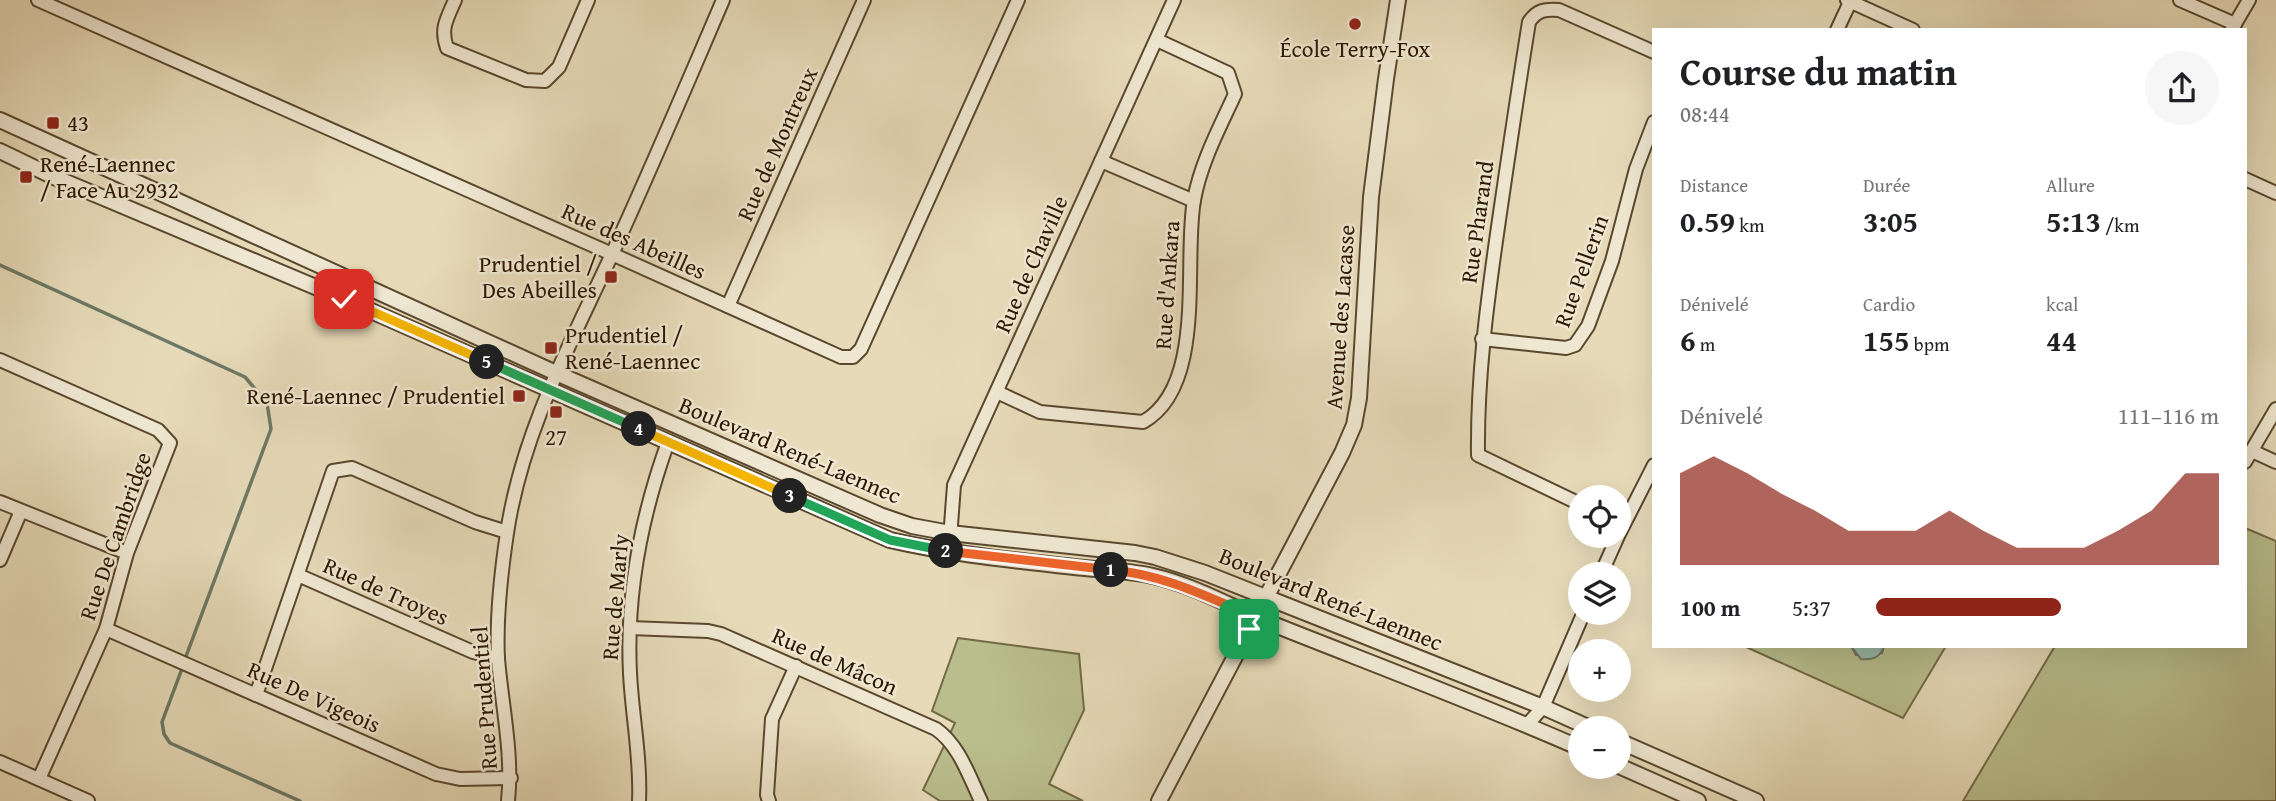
<!DOCTYPE html>
<html lang="fr">
<meta charset="utf-8">
<style>
body{margin:0;font-family:"Gentium Book Plus",serif;background:#f6f6f6;color:#202124;height:100vh;display:flex;flex-direction:column;font-size:26px;white-space:nowrap}
*{box-sizing:border-box;margin:0}
p{font-size:23px;color:#757577}
.icon{flex:none;width:38px;height:38px;fill:none;stroke:currentColor;stroke-width:2;stroke-linecap:round;stroke-linejoin:round}
.map{position:relative;flex:1;overflow:hidden}
.panel{position:absolute;left:1652px;top:28px;width:595px;height:620px;display:flex;flex-direction:column;background:#fff;border-radius:0px;box-shadow:0 7px 28px #0002}
.panel>*{flex:none}
.tools{position:absolute;left:1568px;top:485px;display:grid;gap:14px}
.tools a{display:grid;place-items:center;width:63px;height:63px;border-radius:50%;background:#fff;box-shadow:0 7px 28px #0002;font-size:35px}
.pin{position:absolute;display:grid;place-items:center;width:60px;height:60px;color:#fff;margin:-30px;border-radius:14px;box-shadow:0 4px 10px #0006}
.km{position:absolute;width:35px;height:35px;margin:-18px;border-radius:50%;background:#222;color:#fff;font-size:19px;line-height:35px;text-align:center}
.round{display:grid;place-items:center;flex:none;width:74px;height:74px;border-radius:37px;background:#f6f6f6}
.headline{display:flex;align-items:center;justify-content:space-between;height:119px;padding:0 28px}
h1{font-size:38px;font-weight:600;line-height:52px}
.figures{display:grid;grid-template-columns:repeat(3,1fr);gap:10px;height:119px;padding:7px 28px}
.figures div{display:grid;align-content:center}
.figures b{font-size:30px;font-weight:600}
.figures small{font-size:19px;font-weight:400}
.figures p{font-size:19px}
.chart{height:196px;padding:14px 28px}
.chart p{display:flex;justify-content:space-between}
.chart svg{width:100%;height:126px;margin-top:7px;fill:#8f2418;opacity:.7}
ul{padding:0 28px;list-style:none;font-size:23px}
li{display:grid;grid-template-columns:112px 84px 1fr;align-items:center;height:52px}
li i{height:18px;border-radius:9px;background:#8f2418}
.map>svg:first-child{display:block}
</style>
<div class="map">
<svg width="2276" height="801" viewBox="0 0 2276 801">
<rect width="100%" height="100%" fill="#e6dab8"/>
<filter id="stains"><feTurbulence type="fractalNoise" baseFrequency=".00286" numOctaves="4"/><feColorMatrix values="0 0 0 0 .2 0 0 0 0 .09 0 0 0 0 .02 0 0 0 .5 -.17"/></filter>
<radialGradient id="worn" r=".72"><stop offset=".6" stop-color="#630" stop-opacity="0"/><stop offset="1" stop-color="#630" stop-opacity=".3"/></radialGradient>
<g fill="#b9be8c" stroke="#726a46" stroke-width="2">
<path d="M 2245,528 L 2276,541 L 2276,801 L 1963,801 L 2055,646 L 2245,646 Z"/>
<path d="M 958,638 L 1079,654 L 1084,710 L 1049,784 L 1083,801 L 940,801 L 923,790 L 955,723 L 932,711 Z"/>
<path d="M 1744,646 L 1851,646 L 1856,655 L 1882,653 L 1884,646 L 1946,646 L 1903,718 Z"/>
</g>
<path fill="#97bbaa" stroke="#6c7966" stroke-width="2" d="M 1851,646 L 1884,646 C 1880,658 1873,660 1861,659 Z"/>
<g fill="none" stroke-linecap="round" stroke-linejoin="round">
<g stroke="#6c7966" stroke-width="3.5">
<path d="M 0,265 L 245,377 L 267,403 L 271,429 L 185,659"/>
<path d="M 183,666 L 162,722 L 164,734 L 170,743 L 300,801"/>
</g>
<g stroke="#5a482e" stroke-width="16">
<g id="minor">
<path d="M 38,0 L 603,250 L 841,357 L 853,357 L 861,349 L 1018,0"/>
<path d="M 455,0 C 447,19 440,28 447,48 L 526,80 L 545,81 L 559,67 L 588,0"/>
<path d="M 1847,0 L 1913,30"/>
<path d="M 2180,0 L 2235,24"/>
<path d="M 2232,29 L 2249,0"/>
<path d="M 1837,30 L 1851,0"/>
<path d="M 1101,161 L 1194,201"/>
<path d="M 2245,179 L 2276,193"/>
<path d="M 728,306 L 864,0"/>
<path d="M 1482,339 L 1566,348 L 1575,345 L 1588,326 L 1612,261 L 1636,169 L 1654,122"/>
<path d="M 0,360 L 158,430 L 170,443 L 127,553 L 106,629 L 39,779"/>
<path d="M 997,392 L 1040,412 L 1143,422 C 1207,386 1183,262 1194,200 C 1201,162 1219,129 1235,94 L 1228,73 L 1157,40"/>
<path d="M 2252,451 L 2276,462"/>
<path d="M 2245,462 L 2276,409"/>
<path d="M 0,502 L 127,553"/>
<path d="M 1580,504 L 1478,455 C 1477,378 1487,303 1498,227 C 1508,158 1518,90 1529,22 C 1537,10 1545,9 1559,10 L 1654,52"/>
<path d="M 1619,534 L 1654,465"/>
<path d="M 949,552 L 954,485 L 1174,0"/>
<path d="M 0,560 L 21,511"/>
<path d="M 1601,574 L 1618,536"/>
<path d="M 298,575 L 473,652 L 498,658"/>
<path d="M 630,628 L 708,631 L 721,634 L 936,729 C 959,745 969,776 981,801"/>
<path d="M 106,629 L 436,774 L 460,779 L 511,778"/>
<path d="M 256,695 L 333,471 L 352,468 L 475,522 L 507,532"/>
<path d="M 1527,725 L 1543,707 L 1584,612"/>
<path d="M 0,762 L 88,801"/>
<path d="M 508,801 C 513,754 502,706 498,659 C 496,618 501,573 507,533 C 522,432 571,343 613,252 C 651,169 687,84 723,0"/>
<path d="M 639,801 C 641,758 632,715 630,673 C 626,593 641,517 668,442"/>
<path d="M 769,801 L 767,795 L 772,719 L 796,666"/>
</g>
</g>
<g stroke="#5a482e" stroke-width="18">
<g id="tertiary">
<path d="M 0,120 L 556,373 L 880,515 L 912,526 L 950,533 L 1135,553 L 1155,557 L 1205,573 L 1543,707 L 1590,728"/>
<path d="M 0,151 L 54,177 L 344,299 L 890,540 C 950,554 1012,560 1074,567 C 1100,570 1126,570 1153,576 C 1197,586 1238,611 1280,627 C 1381,667 1482,705 1580,748"/>
<path d="M 1619,741 L 1756,801"/>
<path d="M 1619,766 L 1698,801"/>
<path d="M 1159,801 L 1342,453 L 1354,425 L 1359,398 L 1371,197 L 1386,79 L 1398,0"/>
</g>
</g>
<use href="#minor" stroke="#efe7d1" stroke-width="12"/>
<use href="#tertiary" stroke="#efe7d1" stroke-width="14"/>
</g>
<g fill="none" stroke-linecap="round" stroke-linejoin="round">
<g stroke="#fff" stroke-width="14">
<path id="split-1" d="M 1111,570 C 1163,574 1208,597 1255,617 L 1249,629"/>
</g>
<g stroke="#fff" stroke-width="14">
<path id="split-2" d="M 946,551 L 1111,570"/>
</g>
<g stroke="#fff" stroke-width="14">
<path id="split-3" d="M 790,496 L 890,540 L 946,551"/>
</g>
<g stroke="#fff" stroke-width="14">
<path id="split-4" d="M 639,429 L 790,496"/>
</g>
<g stroke="#fff" stroke-width="14">
<path id="split-5" d="M 487,362 L 639,429"/>
</g>
<g stroke="#fff" stroke-width="14">
<path id="split-6" d="M 344,299 L 487,362"/>
</g>
<use href="#split-1" stroke="#f0652b" stroke-width="9"/>
<use href="#split-2" stroke="#f0652b" stroke-width="9"/>
<use href="#split-3" stroke="#22a559" stroke-width="9"/>
<use href="#split-4" stroke="#f5b400" stroke-width="9"/>
<use href="#split-5" stroke="#22a559" stroke-width="9"/>
<use href="#split-6" stroke="#f5b400" stroke-width="9"/>
</g>
<g fill="#8f2418" stroke="#efe7d1" stroke-width="2.5">
<circle cx="1355" cy="24" r="7"/>
<rect x="46" y="116" width="14" height="14" rx="3.5"/>
<rect x="19" y="170" width="14" height="14" rx="3.5"/>
<rect x="604" y="270" width="14" height="14" rx="3.5"/>
<rect x="544" y="341" width="14" height="14" rx="3.5"/>
<rect x="512" y="389" width="14" height="14" rx="3.5"/>
<rect x="549" y="405" width="14" height="14" rx="3.5"/>
</g>
<g text-anchor="middle" stroke-width="5" stroke-linejoin="round" paint-order="stroke">
<g font-size="23" fill="#2c1700" stroke="#efe7d1" text-anchor="start">
<text x="1355" y="57" text-anchor="middle">École Terry-Fox</text>
<text x="67" y="131">43</text>
<text x="40" y="172">René-Laennec<tspan x="40" dy="26">/ Face Au 2932</tspan></text>
<text x="597" y="272" text-anchor="end">Prudentiel /<tspan x="597" dy="26">Des Abeilles</tspan></text>
<text x="565" y="343">Prudentiel /<tspan x="565" dy="26">René-Laennec</tspan></text>
<text x="505" y="404" text-anchor="end">René-Laennec / Prudentiel</text>
<text x="556" y="445" text-anchor="middle">27</text>
</g>
<g font-size="23" fill="#2c1700" stroke="#efe7d1">
<text transform="translate(777 144) rotate(-66)" y="8">Rue de Montreux</text>
<text transform="translate(1477 222) rotate(-82)" y="8">Rue Pharand</text>
<text transform="translate(634 241) rotate(24)" y="8">Rue des Abeilles</text>
<text transform="translate(1031 264) rotate(-66)" y="8">Rue de Chaville</text>
<text transform="translate(1581 271) rotate(-70)" y="8">Rue Pellerin</text>
<text transform="translate(1167 285) rotate(-86)" y="8">Rue d'Ankara</text>
<text transform="translate(1340 317) rotate(-86)" y="8">Avenue des Lacasse</text>
<text transform="translate(790 450) rotate(23)" y="8">Boulevard René-Laennec</text>
<text transform="translate(115 536) rotate(-71)" y="8">Rue De Cambridge</text>
<text transform="translate(386 591) rotate(24)" y="8">Rue de Troyes</text>
<text transform="translate(615 597) rotate(-85)" y="8">Rue de Marly</text>
<text transform="translate(1331 599) rotate(22)" y="8">Boulevard René-Laennec</text>
<text transform="translate(835 661) rotate(24)" y="8">Rue de Mâcon</text>
<text transform="translate(314 697) rotate(24)" y="8">Rue De Vigeois</text>
<text transform="translate(484 698) rotate(-94)" y="8">Rue Prudentiel</text>
</g>
</g>
<rect width="100%" height="100%" filter="url(#stains)"/>
<rect width="100%" height="100%" fill="url(#worn)"/>
</svg>
<div class="tools">
<a><svg class="icon" aria-label="locate" viewBox="0 0 24 24"><circle cx="12" cy="12" r="6"/><path d="M12 2v4M12 18v4M2 12h4M18 12h4"/></svg></a>
<a><svg class="icon" aria-label="layers" viewBox="0 0 24 24"><path d="M12 4l9 5-9 5-9-5zM3 14l9 5 9-5"/></svg></a>
<a>+</a>
<a>−</a>
</div>
<div class="pin" style="left:1249px;top:629px;background:#1e9e55"><svg class="icon" aria-label="arrive" viewBox="0 0 24 24"><path d="M6 21V4h12l-3 4 3 4H6"/></svg></div>
<div class="pin" style="left:344px;top:299px;background:#d93025"><svg class="icon" aria-label="check" viewBox="0 0 24 24"><path d="M5 12l5 5 9-10"/></svg></div>
<b class="km" style="left:1111px;top:570px">1</b>
<b class="km" style="left:946px;top:551px">2</b>
<b class="km" style="left:790px;top:496px">3</b>
<b class="km" style="left:639px;top:429px">4</b>
<b class="km" style="left:487px;top:362px">5</b>
<section class="panel">
<div class="headline"><div><h1>Course du matin</h1><p>08:44</p></div><a class="round"><svg class="icon" aria-label="share" viewBox="0 0 24 24"><path d="M12 15V3M7 8l5-5 5 5M5 13v7h14v-7"/></svg></a></div>
<div class="figures">
<div><p>Distance</p><b>0.59<small> km</small></b></div>
<div><p>Durée</p><b>3:05</b></div>
<div><p>Allure</p><b>5:13<small> /km</small></b></div>
</div>
<div class="figures">
<div><p>Dénivelé</p><b>6<small> m</small></b></div>
<div><p>Cardio</p><b>155<small> bpm</small></b></div>
<div><p>kcal</p><b>44</b></div>
</div>
<div class="chart"><p><span>Dénivelé</span>111–116 m</p>
<svg viewBox="0 0 160 44" preserveAspectRatio="none"><path d="M0 44V12L10 6L20 12L30 19L40 25L50 32L60 32L70 32L80 25L90 32L100 38L110 38L120 38L130 32L140 25L150 12L160 12V44z"/></svg>
</div>
<ul>
<li><b>100 m</b>5:37<i style="width:54%"></i></li>
</ul>
</section>
</div>
